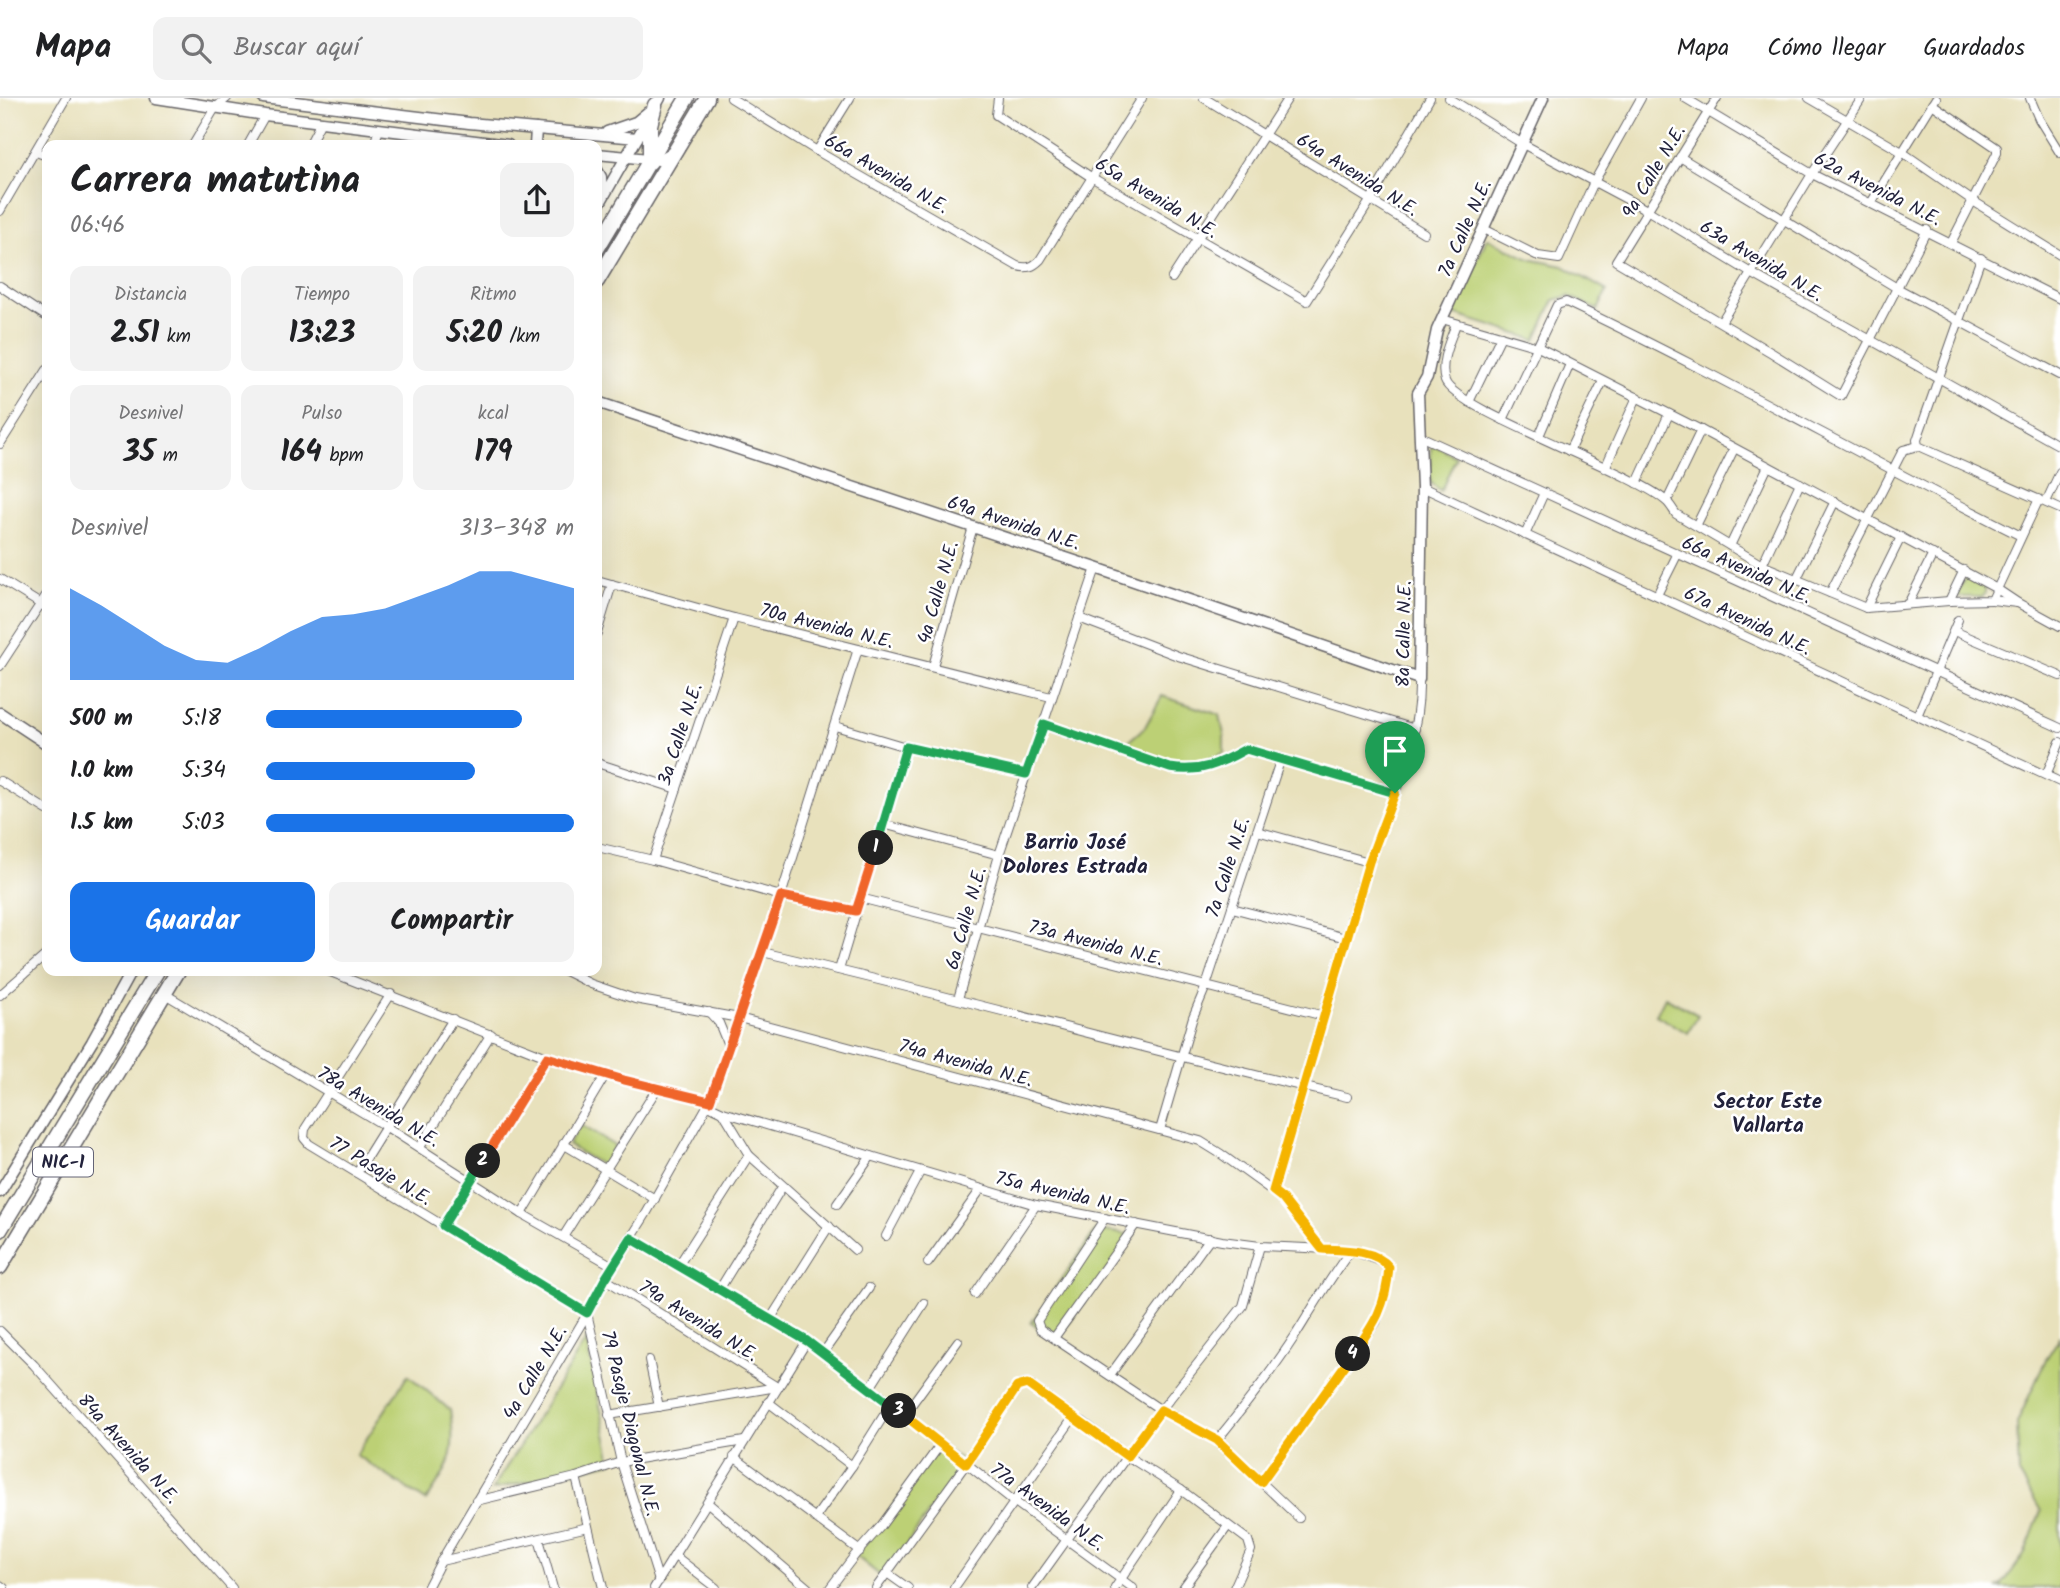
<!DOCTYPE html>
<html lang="es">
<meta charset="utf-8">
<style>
body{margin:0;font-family:Kalam,sans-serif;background:#f2f2f2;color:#202124;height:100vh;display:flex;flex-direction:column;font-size:26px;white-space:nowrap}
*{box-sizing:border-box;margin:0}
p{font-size:23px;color:#757577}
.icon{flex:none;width:38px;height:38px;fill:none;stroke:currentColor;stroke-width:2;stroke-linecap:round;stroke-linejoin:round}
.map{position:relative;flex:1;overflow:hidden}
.sheet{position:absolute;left:42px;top:42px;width:560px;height:836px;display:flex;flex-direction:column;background:#fff;border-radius:14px;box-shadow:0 7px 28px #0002}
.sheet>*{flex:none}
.pin{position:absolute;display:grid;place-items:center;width:60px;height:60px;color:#fff;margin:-72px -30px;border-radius:50% 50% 50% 0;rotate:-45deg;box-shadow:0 0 7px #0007}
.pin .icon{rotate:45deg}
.km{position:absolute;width:35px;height:35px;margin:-18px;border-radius:50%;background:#222;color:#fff;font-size:19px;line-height:35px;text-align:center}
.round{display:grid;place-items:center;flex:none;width:74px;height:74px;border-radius:14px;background:#f2f2f2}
.summary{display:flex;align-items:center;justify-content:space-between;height:119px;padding:0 28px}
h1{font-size:38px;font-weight:600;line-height:52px}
.stats{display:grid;grid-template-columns:repeat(3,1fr);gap:10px;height:119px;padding:7px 28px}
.stats div{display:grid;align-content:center;border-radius:14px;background:#f2f2f2;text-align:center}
.stats b{font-size:30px;font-weight:600}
.stats small{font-size:19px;font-weight:400}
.stats p{font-size:19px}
.chart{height:196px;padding:14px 28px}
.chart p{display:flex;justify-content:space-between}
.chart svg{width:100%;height:126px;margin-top:7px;fill:#1a73e8;opacity:.7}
.primary-button{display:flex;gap:14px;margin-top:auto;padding:14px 28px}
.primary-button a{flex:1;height:80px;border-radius:14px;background:#1a73e8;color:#fff;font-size:28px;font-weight:600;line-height:80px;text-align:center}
.primary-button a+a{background:#f2f2f2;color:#202124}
ul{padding:0 28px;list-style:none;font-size:23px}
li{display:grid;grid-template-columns:112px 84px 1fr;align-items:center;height:52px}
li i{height:18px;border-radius:9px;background:#1a73e8}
header{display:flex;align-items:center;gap:42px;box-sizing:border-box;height:98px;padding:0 35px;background:#fff;border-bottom:2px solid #e0e0e0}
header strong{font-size:33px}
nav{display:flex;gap:38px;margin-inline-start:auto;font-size:24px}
.search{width:490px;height:63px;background:#f2f2f2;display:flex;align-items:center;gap:18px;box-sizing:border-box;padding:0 24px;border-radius:14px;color:#757577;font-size:26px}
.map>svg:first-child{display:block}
</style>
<header>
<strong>Mapa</strong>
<div class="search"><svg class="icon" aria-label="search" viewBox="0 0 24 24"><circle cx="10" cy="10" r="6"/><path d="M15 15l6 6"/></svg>Buscar aquí</div>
<nav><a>Mapa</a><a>Cómo llegar</a><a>Guardados</a></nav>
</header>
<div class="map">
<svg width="2060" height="1490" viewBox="0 0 2060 1490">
<rect width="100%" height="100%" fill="#fff"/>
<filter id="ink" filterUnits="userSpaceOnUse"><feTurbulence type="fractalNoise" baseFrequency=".0143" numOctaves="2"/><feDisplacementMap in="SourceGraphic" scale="14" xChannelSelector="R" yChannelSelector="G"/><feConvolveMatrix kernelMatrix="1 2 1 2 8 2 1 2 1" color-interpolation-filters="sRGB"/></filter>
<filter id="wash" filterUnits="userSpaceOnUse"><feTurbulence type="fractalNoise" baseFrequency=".00686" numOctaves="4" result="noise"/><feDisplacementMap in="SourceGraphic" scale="28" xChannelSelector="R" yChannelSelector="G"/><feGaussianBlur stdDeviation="1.57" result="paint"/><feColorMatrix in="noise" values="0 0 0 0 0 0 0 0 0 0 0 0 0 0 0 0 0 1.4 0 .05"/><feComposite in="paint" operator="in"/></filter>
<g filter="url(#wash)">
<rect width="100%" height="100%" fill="#e8e1bc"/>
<g fill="#bcd074" stroke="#6f7958" stroke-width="2">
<path d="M 1487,140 L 1529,161 L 1563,168 L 1607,193 L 1598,212 L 1569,198 L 1554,202 L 1536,242 L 1453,216 Z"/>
<path d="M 1436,348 L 1456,359 L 1441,393 L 1430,384 L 1431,349 Z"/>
<path d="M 1966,478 L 1985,489 L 1985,496 L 1982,499 L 1955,499 Z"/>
<path d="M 1162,598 L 1220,617 L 1224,637 L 1224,655 L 1201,665 L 1174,664 L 1124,647 L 1145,629 Z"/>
<path d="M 1665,899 L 1698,917 L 1688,935 L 1656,917 Z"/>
<path d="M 580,1027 L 615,1048 L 603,1068 L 568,1047 Z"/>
<path d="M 1096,1132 L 1134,1137 L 1056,1242 L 1031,1225 Z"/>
<path d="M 2060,1239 L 2060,1490 L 1997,1490 L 2001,1488 L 2024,1457 L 2041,1413 L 2019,1376 L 2017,1325 L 2046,1261 Z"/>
<path d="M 586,1242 L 612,1364 L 492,1392 Z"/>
<path d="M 408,1277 L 450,1312 C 457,1357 450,1367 426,1403 L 356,1357 Z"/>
<path d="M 940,1347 L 964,1365 L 883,1480 L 855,1457 Z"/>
</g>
</g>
<g filter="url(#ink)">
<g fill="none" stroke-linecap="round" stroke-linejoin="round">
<g stroke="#676568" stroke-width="10">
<g id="street">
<path d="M 731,0 L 817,53 L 1017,168 C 1027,171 1033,169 1040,162 L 1142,0"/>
<path d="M 998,0 L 996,17 L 1091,79 L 1307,203 L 1370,103 L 1430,0"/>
<path d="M 1204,0 L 1424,135"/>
<path d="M 1449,0 L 1521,45 L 1647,112 L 1751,175 L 2060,348"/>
<path d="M 1685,0 L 1812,76 L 2060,201"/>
<path d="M 1717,0 L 1616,163 L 1772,255 L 1841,298 L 1927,132"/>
<path d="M 1809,0 L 1902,54 L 1973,103 L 2060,157"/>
<path d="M 2030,0 L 2039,21 L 2060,55"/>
<path d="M 1932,6 L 1997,50 L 1997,55 L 1951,145"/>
<path d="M 193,47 L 215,10 L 227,0"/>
<path d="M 248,47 L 265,17"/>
<path d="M 309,47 L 321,24"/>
<path d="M 374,47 L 379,31"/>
<path d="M 817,53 L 850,0"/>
<path d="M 36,54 L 47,58"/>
<path d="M 1680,59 L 1897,190 L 2060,277"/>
<path d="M 1871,105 L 1936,0"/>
<path d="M 0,113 L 66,0"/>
<path d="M 1484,131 L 1538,158 L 1559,161 L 1594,84 L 1641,0"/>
<path d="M 1981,160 L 1920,333 L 1917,342 L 1918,348 L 2060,411"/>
<path d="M 1172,180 L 1288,0"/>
<path d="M 0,188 L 47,219"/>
<path d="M 1442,221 L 1538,249 L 1701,332 L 1997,491 L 2018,505 L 2060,528"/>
<path d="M 1721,224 L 1812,76 L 1862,0"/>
<path d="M 1456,226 C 1450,243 1439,264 1445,283 C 1454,311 1632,373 1666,403 C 1670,406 1673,412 1676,416 L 1762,467 L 1866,510 L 1949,503 L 1992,502 L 2039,401"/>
<path d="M 1469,304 L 1501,238"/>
<path d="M 1503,322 L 1557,207 L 1566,204 C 1720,277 1868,362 2021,438"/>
<path d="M 1539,338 L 1570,266"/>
<path d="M 1422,339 L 2060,630"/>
<path d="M 0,346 L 47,272"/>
<path d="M 1569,353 L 1603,283"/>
<path d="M 1605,370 L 1637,299"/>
<path d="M 1637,385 L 1669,316"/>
<path d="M 1422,389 L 2060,684"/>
<path d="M 1667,403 L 1701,332"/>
<path d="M 2046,404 L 2060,374"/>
<path d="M 1697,426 L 1734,351"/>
<path d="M 1525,437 L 1544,395"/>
<path d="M 1730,448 L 1768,368"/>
<path d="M 1762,467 L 1800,385"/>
<path d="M 0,481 L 47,510"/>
<path d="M 597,482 L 734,520 L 1051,599"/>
<path d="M 1796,482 L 1835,403"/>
<path d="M 1830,495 L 1903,352 L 1918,348"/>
<path d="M 1657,497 L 1677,457"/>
<path d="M 1992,502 L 2017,505"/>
<path d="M 1949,503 L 1964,472"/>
<path d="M 1908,506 L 1933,456"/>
<path d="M 1866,510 L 1901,439"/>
<path d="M 1079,520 L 1178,558 L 1415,631"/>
<path d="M 1954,533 L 2060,578"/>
<path d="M 597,535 L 612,486"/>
<path d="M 0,568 L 47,496"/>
<path d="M 933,568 L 973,429"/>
<path d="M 1917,618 L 1958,522"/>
<path d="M 1044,627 L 1170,670 C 1200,675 1220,666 1246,651 L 1395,695"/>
<path d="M 835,628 L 906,649 L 1026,676"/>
<path d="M 597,665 L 677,691"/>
<path d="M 2046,677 L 2060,644"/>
<path d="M 0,683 L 47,712"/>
<path d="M 883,726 L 999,757"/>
<path d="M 1257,733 L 1369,764"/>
<path d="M 597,749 L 653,762 L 781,798 L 856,813"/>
<path d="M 653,762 L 734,520"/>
<path d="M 860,800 L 1324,918"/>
<path d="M 1232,810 L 1346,840"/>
<path d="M 762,854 C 958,899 1152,954 1347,999"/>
<path d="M 839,872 L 906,649"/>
<path d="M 328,873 L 547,959 L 624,982 L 710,1003"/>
<path d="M 565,873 L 591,886 L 635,901 L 739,920 L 1200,1043 L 1221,1056 L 1282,1100 L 1322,1151"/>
<path d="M 165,896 L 385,1028 L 522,1116 L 613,1168"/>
<path d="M 391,896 L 305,1031 L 304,1040 L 309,1046 L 587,1215 L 621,1364 L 659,1483"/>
<path d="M 0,897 L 47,856"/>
<path d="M 958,901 L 999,757 L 1096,470"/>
<path d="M 709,914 L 719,925 L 728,947"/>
<path d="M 708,1007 L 723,1014 L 749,1057 L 855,1152"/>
<path d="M 723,1014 L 1036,1107 L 1222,1143 L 1260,1148 L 1351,1152 L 1386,1165 L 1389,1169 L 1388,1183 L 1376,1224 L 1261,1384"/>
<path d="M 1160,1032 L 1193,919 L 1206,888 L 1281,660"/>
<path d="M 563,1046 L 655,1101"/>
<path d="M 420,1049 L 491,936"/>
<path d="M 357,1075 L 453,921"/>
<path d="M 1273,1093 C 1306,984 1334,873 1369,765 C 1389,706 1421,645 1419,581"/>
<path d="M 837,1106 L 871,1058"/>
<path d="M 522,1116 L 606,976"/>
<path d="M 1105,1120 L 1037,1223 L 1040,1231 L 1161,1312 L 1217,1342 L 1299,1420"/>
<path d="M 443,1128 L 547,959"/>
<path d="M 886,1138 L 920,1074"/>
<path d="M 563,1139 L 658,989"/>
<path d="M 631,1140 L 807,1243 L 891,1306 L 1015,1404 L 1133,1490"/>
<path d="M 928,1165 L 981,1091"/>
<path d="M 678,1168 L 749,1057"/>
<path d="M 605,1181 L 777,1289"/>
<path d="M 719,1192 L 782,1089"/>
<path d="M 975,1196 L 1036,1107"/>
<path d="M 771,1220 L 829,1128"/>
<path d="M 0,1233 L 34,1267 L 232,1490"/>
<path d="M 1054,1240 L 1136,1126"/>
<path d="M 823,1255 L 869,1190"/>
<path d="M 649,1262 L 659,1309"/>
<path d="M 1110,1277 L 1210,1140"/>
<path d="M 870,1290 L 924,1205"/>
<path d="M 768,1304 L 852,1368"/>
<path d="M 609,1317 L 777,1289"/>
<path d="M 904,1317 L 958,1243"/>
<path d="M 1217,1342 C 1244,1309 1271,1275 1295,1238 C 1313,1209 1330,1180 1351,1152"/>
<path d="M 734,1359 L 860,1453"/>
<path d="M 576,1379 L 603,1490"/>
<path d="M 476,1403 L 576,1379 L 621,1364 L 744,1343"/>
<path d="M 708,1405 L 808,1490"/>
<path d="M 815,1420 L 852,1368 L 891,1306"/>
<path d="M 539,1441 L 553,1490"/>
<path d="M 675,1458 L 716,1490"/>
<path d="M 441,1463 L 588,1429"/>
<path d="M 887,1475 L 908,1490"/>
<path d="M 0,1487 L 4,1490"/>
<path d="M 427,1490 L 441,1463 L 590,1211 L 605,1181 L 646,1116 L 710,1003 L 781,798 L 858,551"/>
<path d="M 654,1490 L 807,1243"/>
<path d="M 830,1490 L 855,1457 L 881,1428 L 940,1347"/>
<path d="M 876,1490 L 966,1366 L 1017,1289 L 1027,1285 L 1068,1314 L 1073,1320 L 1083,1324 L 1127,1358 L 1181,1392 L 1248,1442 L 1251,1452 L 1234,1490"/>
<path d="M 954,1490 L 1073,1320"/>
<path d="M 1032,1490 L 1153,1322 L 1243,1208 L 1260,1148"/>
<path d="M 1115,1490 L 1181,1392"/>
<path d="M 1183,1490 L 1228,1428"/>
</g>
</g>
<g stroke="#676568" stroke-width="13">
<g id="secondary">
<path d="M 156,0 L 265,17 L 508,47"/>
<path d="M 263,0 L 469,25 L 637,40"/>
<path d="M 607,34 L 636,24 L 648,14"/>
<path d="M 535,47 L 536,31"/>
<path d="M 597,56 L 659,62 L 673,54"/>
<path d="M 597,72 L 601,79 L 602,100"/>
<path d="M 597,110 L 660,0"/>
<path d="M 597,304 L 1096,470 L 1419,581 L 1422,389 L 1418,295 L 1427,279 L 1437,232 L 1543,0"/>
<path d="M 0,615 L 47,646"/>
<path d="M 0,1094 L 92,944 L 131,873"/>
</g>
</g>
<g stroke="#676568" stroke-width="17">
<g id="highway">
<path d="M 650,64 L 650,27 L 655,7"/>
<path d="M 597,151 L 687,0"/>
<path d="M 597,183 L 707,0"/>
<path d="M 0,1132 L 157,873"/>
<path d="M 0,1169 L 178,873"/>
</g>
</g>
<use href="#street" stroke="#fff" stroke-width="8"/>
<use href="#secondary" stroke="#fff" stroke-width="10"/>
<use href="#highway" stroke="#fff" stroke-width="14"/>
</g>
</g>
<g fill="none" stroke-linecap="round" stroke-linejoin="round" filter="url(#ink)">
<g stroke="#fff" stroke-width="14">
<path id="split-1" d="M 876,750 L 906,649 L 1026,676 L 1044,626 L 1170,670 C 1200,675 1219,666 1246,651 L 1395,695"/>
</g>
<g stroke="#fff" stroke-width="14">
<path id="split-2" d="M 483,1063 L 547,959 L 624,982 L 710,1003 L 781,798 L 856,813 L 876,750"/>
</g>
<g stroke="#fff" stroke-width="14">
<path id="split-3" d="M 483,1063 L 443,1128 L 587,1215 L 605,1181 L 631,1140 L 807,1243 L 899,1313"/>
</g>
<g stroke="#fff" stroke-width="14">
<path id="split-4" d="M 899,1313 L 966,1366 L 1017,1289 L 1027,1286 L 1127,1358 L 1161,1312 L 1217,1342 L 1261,1384 L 1353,1256"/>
</g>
<g stroke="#fff" stroke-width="14">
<path id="split-5" d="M 1353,1256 C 1375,1225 1386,1209 1389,1169 C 1375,1151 1342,1152 1322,1151 L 1282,1100 L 1273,1093 L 1369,764 L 1395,695"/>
</g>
<use href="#split-1" stroke="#22a559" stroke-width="9"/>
<use href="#split-2" stroke="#f0652b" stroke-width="9"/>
<use href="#split-3" stroke="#22a559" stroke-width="9"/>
<use href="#split-4" stroke="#f5b400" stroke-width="9"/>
<use href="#split-5" stroke="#f5b400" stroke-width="9"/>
</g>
<g text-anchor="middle" stroke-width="5" stroke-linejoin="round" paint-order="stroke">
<rect fill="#fff" stroke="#646476" stroke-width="2" x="33" y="1049.5" width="60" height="29" rx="5"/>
<g font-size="18" font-weight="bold" fill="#22223b">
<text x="63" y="1070">NIC-1</text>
</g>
<g font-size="19" fill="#22223b" stroke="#fff">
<text transform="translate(1653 73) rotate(-59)" y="7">9a Calle N.E.</text>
<text transform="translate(887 75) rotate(30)" y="7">66a Avenida N.E.</text>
<text transform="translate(1358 76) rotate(32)" y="7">64a Avenida N.E.</text>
<text transform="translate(1878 90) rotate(27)" y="7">62a Avenida N.E.</text>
<text transform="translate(1157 99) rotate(31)" y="7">65a Avenida N.E.</text>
<text transform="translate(1464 130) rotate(-66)" y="7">7a Calle N.E.</text>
<text transform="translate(1762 162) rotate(31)" y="7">63a Avenida N.E.</text>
<text transform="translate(1014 424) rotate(18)" y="7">69a Avenida N.E.</text>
<text transform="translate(1747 471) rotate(24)" y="7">66a Avenida N.E.</text>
<text transform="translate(937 494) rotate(-74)" y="7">4a Calle N.E.</text>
<text transform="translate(1748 522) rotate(25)" y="7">67a Avenida N.E.</text>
<text transform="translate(827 527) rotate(14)" y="7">70a Avenida N.E.</text>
<text transform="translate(1403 536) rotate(-89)" y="7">8a Calle N.E.</text>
<text transform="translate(679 636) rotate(-72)" y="7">3a Calle N.E.</text>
<text transform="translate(1227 769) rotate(-72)" y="7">7a Calle N.E.</text>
<text transform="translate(965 820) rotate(-74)" y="7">6a Calle N.E.</text>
<text transform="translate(1096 844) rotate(14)" y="7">73a Avenida N.E.</text>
<text transform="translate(966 964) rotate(15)" y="7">74a Avenida N.E.</text>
<text transform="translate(379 1008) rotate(31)" y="7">78a Avenida N.E.</text>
<text transform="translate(381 1072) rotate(31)" y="7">77 Pasaje N.E.</text>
<text transform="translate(1063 1094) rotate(13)" y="7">75a Avenida N.E.</text>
<text transform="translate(699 1222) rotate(32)" y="7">79a Avenida N.E.</text>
<text transform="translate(534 1274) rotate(-59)" y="7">4a Calle N.E.</text>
<text transform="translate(631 1325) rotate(76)" y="7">79 Pasaje Diagonal N.E.</text>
<text transform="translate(129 1350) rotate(48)" y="7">84a Avenida N.E.</text>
<text transform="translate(1048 1408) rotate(36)" y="7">77a Avenida N.E.</text>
</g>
<g font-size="21" font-weight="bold" fill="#22223b" stroke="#fff">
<text x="1075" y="751">Barrio José<tspan x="1075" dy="24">Dolores Estrada</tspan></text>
<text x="1768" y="1010">Sector Este<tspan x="1768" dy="24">Vallarta</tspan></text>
</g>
</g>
</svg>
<div class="pin" style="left:1395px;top:695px;background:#1e9e55"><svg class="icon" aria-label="arrive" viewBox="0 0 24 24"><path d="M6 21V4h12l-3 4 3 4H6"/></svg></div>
<b class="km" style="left:876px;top:750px">1</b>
<b class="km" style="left:483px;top:1063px">2</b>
<b class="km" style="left:899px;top:1313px">3</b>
<b class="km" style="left:1353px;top:1256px">4</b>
<section class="sheet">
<div class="summary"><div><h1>Carrera matutina</h1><p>06:46</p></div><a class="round"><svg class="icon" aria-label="share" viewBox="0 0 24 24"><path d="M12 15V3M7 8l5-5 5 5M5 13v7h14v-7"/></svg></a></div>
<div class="stats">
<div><p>Distancia</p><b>2.51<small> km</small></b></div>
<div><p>Tiempo</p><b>13:23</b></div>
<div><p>Ritmo</p><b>5:20<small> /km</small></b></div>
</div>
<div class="stats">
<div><p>Desnivel</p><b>35<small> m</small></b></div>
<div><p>Pulso</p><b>164<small> bpm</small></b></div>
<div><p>kcal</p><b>179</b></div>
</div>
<div class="chart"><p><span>Desnivel</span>313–348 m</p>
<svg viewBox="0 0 160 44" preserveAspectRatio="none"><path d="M0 44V12L10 18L20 25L30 32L40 37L50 38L60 33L70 27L80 22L90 21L100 19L110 15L120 11L130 6L140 6L150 9L160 12V44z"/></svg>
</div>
<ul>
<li><b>500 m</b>5:18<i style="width:83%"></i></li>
<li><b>1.0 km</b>5:34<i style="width:68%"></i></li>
<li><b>1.5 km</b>5:03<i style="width:100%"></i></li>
</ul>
<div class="primary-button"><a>Guardar</a><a>Compartir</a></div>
</section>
</div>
